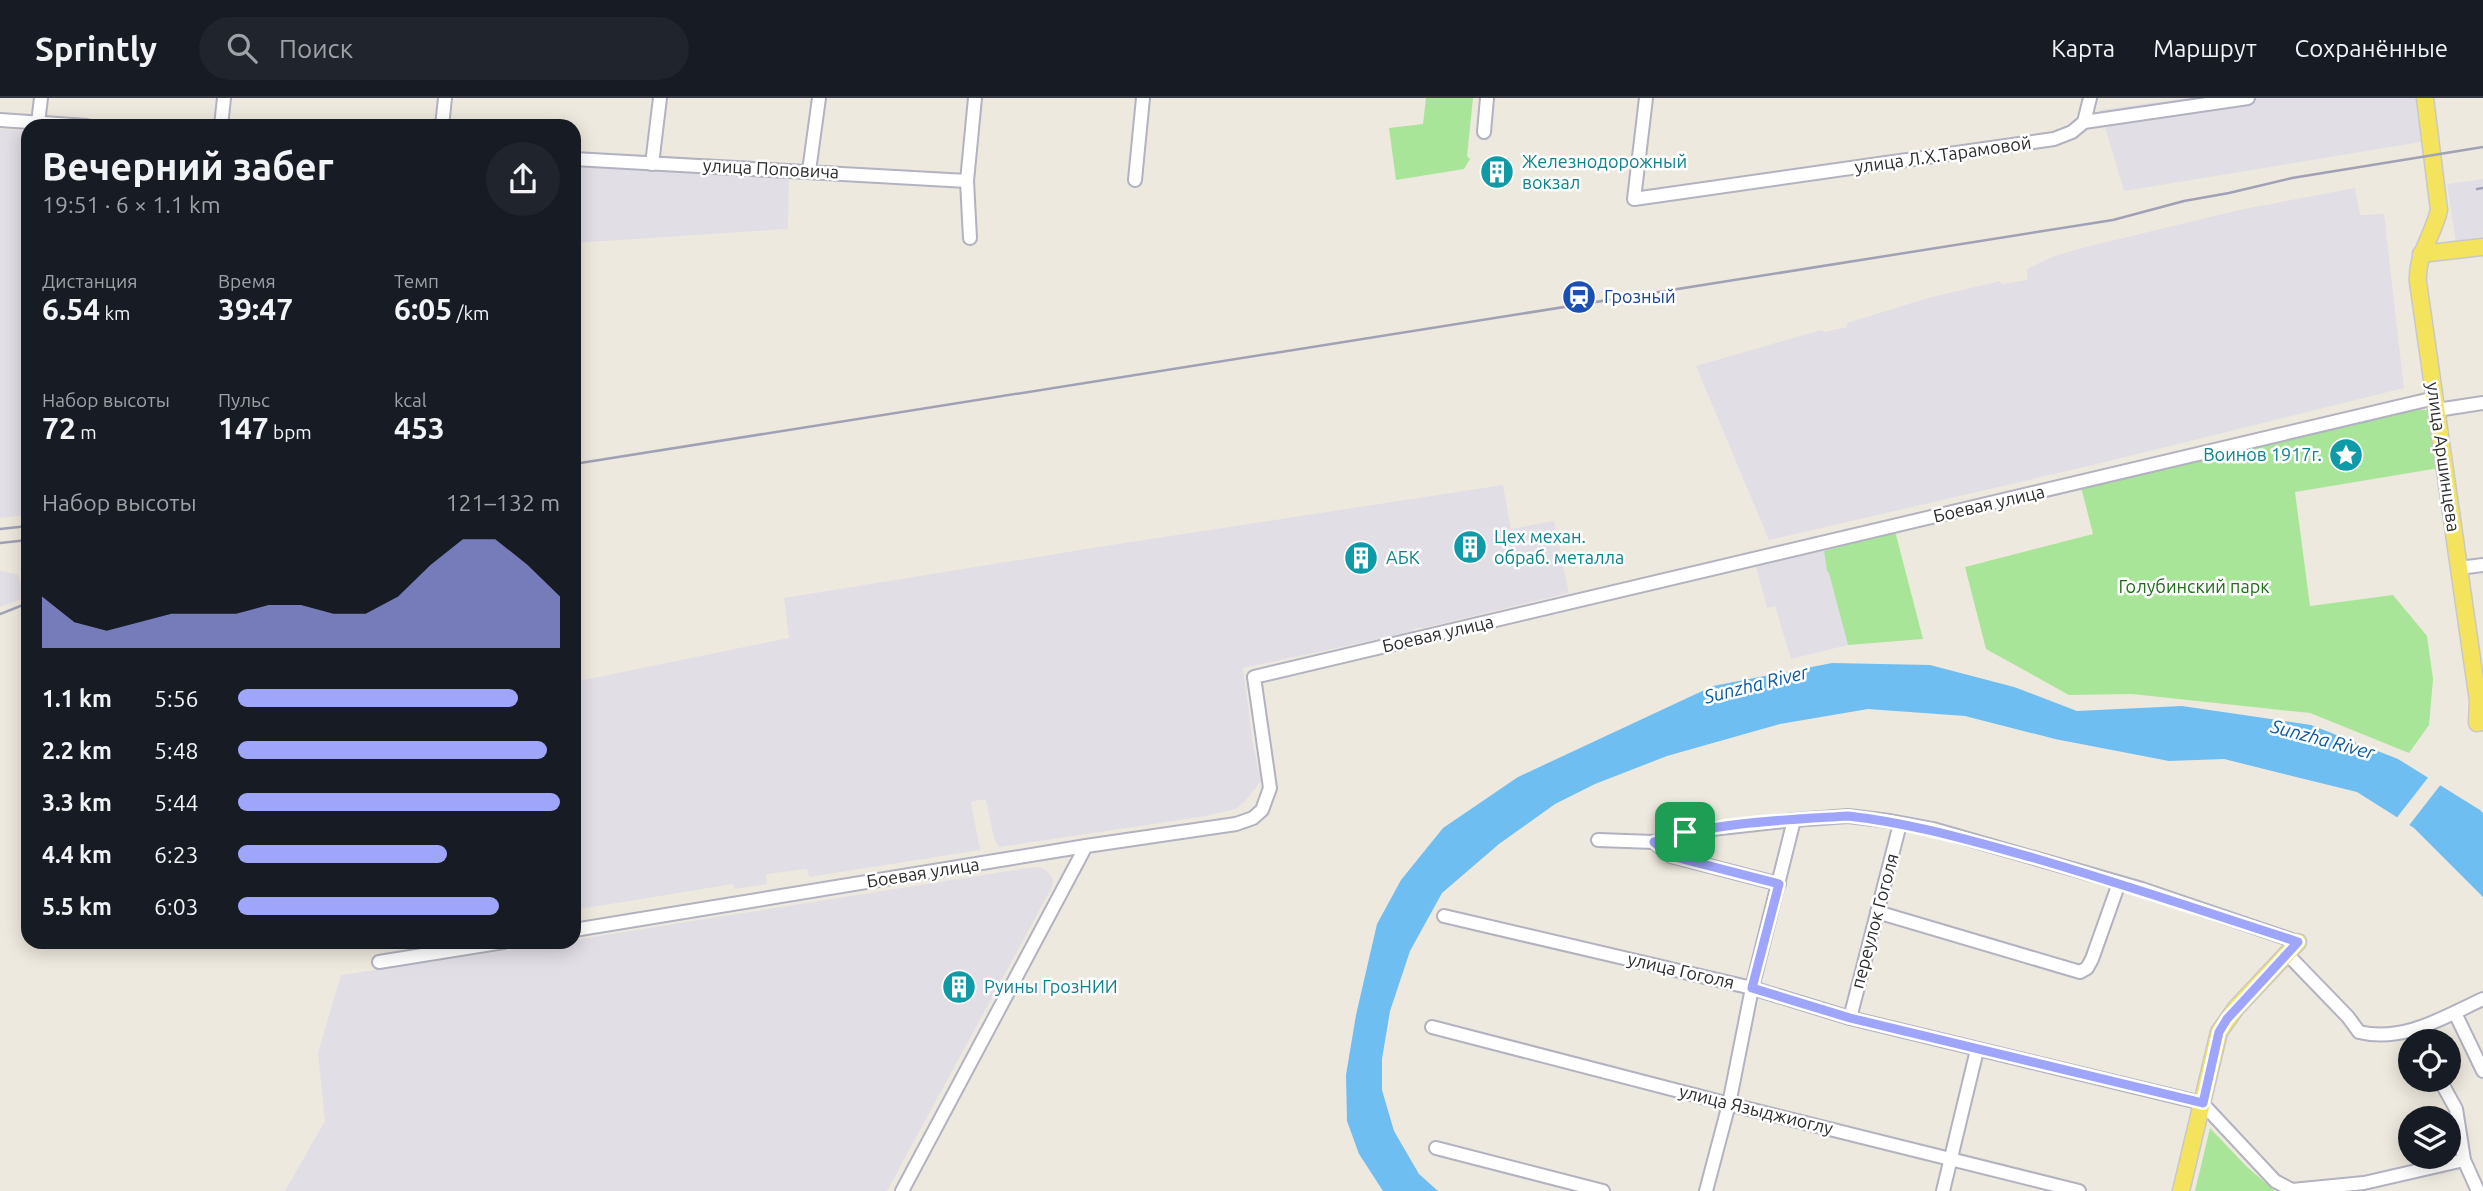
<!DOCTYPE html>
<html lang="ru">
<meta charset="utf-8">
<style>
body{margin:0;font-family:Ubuntu,sans-serif;background:#20242c;color:#f1f3f6;height:100vh;display:flex;flex-direction:column;font-size:26px;white-space:nowrap}
*{box-sizing:border-box;margin:0}
p{font-size:23px;color:#9ea1a6}
.icon{flex:none;width:38px;height:38px;fill:none;stroke:currentColor;stroke-width:2;stroke-linecap:round;stroke-linejoin:round}
.map{position:relative;flex:1;overflow:hidden}
.drawer{position:absolute;left:21px;top:21px;width:560px;height:830px;display:flex;flex-direction:column;background:#171b24;border-radius:21px;box-shadow:0 4px 18px #0003}
.drawer>*{flex:none}
.controls{position:absolute;left:2398px;top:931px;display:grid;gap:14px}
.controls a{display:grid;place-items:center;width:63px;height:63px;border-radius:50%;background:#171b24;box-shadow:0 4px 18px #0003;font-size:35px}
.pin{position:absolute;display:grid;place-items:center;width:60px;height:60px;color:#fff;margin:-30px;border-radius:14px;box-shadow:0 4px 10px #0006}
.round{display:grid;place-items:center;flex:none;width:74px;height:74px;border-radius:37px;background:#20242c}
.headline{display:flex;align-items:center;justify-content:space-between;height:119px;padding:0 21px}
h1{font-size:38px;font-weight:700;line-height:52px}
.stats{display:grid;grid-template-columns:repeat(3,1fr);gap:10px;height:119px;padding:7px 21px}
.stats div{display:grid;align-content:center}
.stats b{font-size:30px;font-weight:700}
.stats small{font-size:19px;font-weight:400}
.stats p{font-size:19px}
.chart{height:196px;padding:14px 21px}
.chart p{display:flex;justify-content:space-between}
.chart svg{width:100%;height:126px;margin-top:7px;fill:#9fa5fa;opacity:.7}
ul{padding:0 21px;list-style:none;font-size:23px}
li{display:grid;grid-template-columns:112px 84px 1fr;align-items:center;height:52px}
li i{height:18px;border-radius:9px;background:#9fa5fa}
header{display:flex;align-items:center;gap:42px;box-sizing:border-box;height:98px;padding:0 35px;background:#171b24;border-bottom:2px solid #363941}
header strong{font-size:33px}
nav{display:flex;gap:38px;margin-inline-start:auto;font-size:24px}
.search{width:490px;height:63px;background:#20242c;display:flex;align-items:center;gap:18px;box-sizing:border-box;padding:0 24px;border-radius:38px;color:#9ea1a6;font-size:26px}
.map>svg:first-child{display:block}
</style>
<header>
<strong>Sprintly</strong>
<div class="search"><svg class="icon" aria-label="search" viewBox="0 0 24 24"><circle cx="10" cy="10" r="6"/><path d="M15 15l6 6"/></svg>Поиск</div>
<nav><a>Карта</a><a>Маршрут</a><a>Сохранённые</a></nav>
</header>
<div class="map">
<svg width="2483" height="1093" viewBox="0 0 2483 1093">
<rect width="100%" height="100%" fill="#eee9de"/>
<g fill="#e2dee6">
<path d="M 2186,0 L 2430,0 L 2435,31 L 2420,33 L 2421,44 L 2124,93 L 2100,12 Z"/>
<path d="M 0,31 L 28,33 L 28,417 L 0,420 Z"/>
<path d="M 574,66 L 789,77 L 788,131 L 574,145 Z"/>
<path d="M 2483,81 L 2483,141 L 2456,145 L 2447,86 Z"/>
<path d="M 2355,90 L 2360,117 L 2384,116 L 2404,290 L 2093,367 L 1769,442 L 1696,268 L 1821,232 L 1824,234 L 1847,229 L 1847,225 L 1928,200 L 2000,183 L 2002,186 L 2027,182 L 2027,171 L 2052,159 L 2082,150 L 2239,112 Z"/>
<path d="M 1503,387 L 1511,431 L 1554,423 L 1569,495 L 1423,530 L 1421,529 L 1413,531 L 1411,534 L 1243,570 L 1253,647 L 1261,683 L 1246,702 L 1236,711 L 1200,719 L 999,749 L 994,740 L 986,702 L 979,702 L 971,704 L 980,752 L 809,779 L 807,771 L 766,776 L 767,786 L 735,791 L 733,786 L 574,812 L 574,584 L 789,540 L 784,500 L 1105,448 Z"/>
<path d="M 1824,452 L 1848,547 L 1791,561 L 1775,508 L 1767,510 L 1756,468 Z"/>
<path d="M 0,473 L 17,476 L 27,499 L 0,509 Z"/>
<path d="M 1033,769 L 1042,770 L 1048,774 L 1053,782 L 1052,789 L 887,1093 L 285,1093 L 325,1023 L 318,955 L 341,877 L 562,844 L 574,844 L 574,842 Z"/>
</g>
<g fill="#a9e599">
<path d="M 1426,0 L 1473,0 L 1467,58 L 1470,61 L 1464,71 L 1396,82 L 1389,30 L 1423,26 Z"/>
<path d="M 2416,311 L 2427,312 L 2430,317 L 2439,370 L 2295,394 L 2310,508 L 2393,497 L 2427,538 L 2433,581 L 2429,627 L 2409,655 L 2310,615 L 2132,596 L 2069,597 L 1986,551 L 1965,469 L 2093,436 L 2081,389 Z"/>
<path d="M 1895,433 L 1923,541 L 1848,547 L 1829,475 L 1827,473 L 1824,453 Z"/>
<path d="M 2210,1030 L 2246,1068 L 2275,1093 L 2195,1093 Z"/>
</g>
<path fill="#6fbef1" d="M 1832,565 L 1930,567 L 2014,589 L 2077,613 L 2182,608 L 2311,627 L 2398,661 L 2480,712 L 2483,715 L 2483,799 L 2414,730 L 2357,694 L 2224,661 L 2169,663 L 2055,641 L 1965,618 L 1868,611 L 1780,626 L 1667,658 L 1595,686 L 1555,706 L 1499,746 L 1442,795 L 1410,853 L 1390,913 L 1382,961 L 1382,992 L 1394,1033 L 1419,1076 L 1438,1093 L 1383,1093 L 1359,1056 L 1347,1023 L 1346,977 L 1356,917 L 1377,826 L 1401,782 L 1443,730 L 1518,679 L 1713,588 Z"/>
<path fill="#eee9de" d="M 2430,677 L 2442,685 L 2407,730 L 2395,722 Z"/>
<g fill="none" stroke-linecap="round" stroke-linejoin="round">
<g stroke="#b2b2c0" stroke-width="16">
<g id="minor">
<path d="M 1646,0 L 1634,101 L 2054,41 L 2072,34 L 2084,24 L 2248,0"/>
<path d="M 0,22 L 87,28"/>
<path d="M 2084,24 L 2090,0"/>
<path d="M 38,25 L 41,0"/>
<path d="M 221,28 L 224,0"/>
<path d="M 442,28 L 445,0"/>
<path d="M 1484,34 L 1487,0"/>
<path d="M 574,61 L 967,83"/>
<path d="M 652,66 L 660,0"/>
<path d="M 809,73 L 819,0"/>
<path d="M 1135,82 L 1143,0"/>
<path d="M 970,140 L 967,83 L 975,0"/>
<path d="M 2437,312 L 2483,305"/>
<path d="M 2459,470 L 2483,467"/>
<path d="M 1598,742 L 1654,744 L 1685,734 L 1794,722 L 1848,718 L 1890,723 L 1933,731 L 2142,791 L 2298,844"/>
<path d="M 1654,744 L 1671,758 L 1779,786"/>
<path d="M 1877,814 L 2080,874 L 2087,870 L 2092,861 L 2119,785"/>
<path d="M 1444,818 L 1752,890 L 1850,920 L 2202,1005 L 2275,1083 L 2292,1092 L 2364,1085 L 2464,1062"/>
<path d="M 574,832 L 1086,748 L 1236,726 L 1253,720 L 1262,712 L 1270,690 L 1254,579 L 2435,300"/>
<path d="M 2287,856 L 2348,919 L 2359,934 C 2403,945 2444,919 2483,901"/>
<path d="M 379,864 L 504,844"/>
<path d="M 2455,915 L 2483,973"/>
<path d="M 1850,920 L 1900,726"/>
<path d="M 1432,929 L 1729,1006 L 2079,1093"/>
<path d="M 2440,982 L 2456,1011 L 2464,1062 L 2478,1093"/>
<path d="M 1436,1050 L 1603,1093"/>
<path d="M 902,1093 L 1086,748"/>
<path d="M 1706,1093 L 1729,1006 L 1752,890 L 1794,722"/>
<path d="M 1943,1093 L 1977,952"/>
</g>
</g>
<g stroke="#c8c8c8" stroke-width="19">
<g id="major">
<path d="M 2425,0 L 2439,112 C 2433,138 2416,157 2418,184 L 2478,603 L 2477,625 L 2483,624"/>
<path d="M 2421,156 L 2483,149"/>
<path d="M 2181,1093 L 2219,934 L 2236,910 L 2298,844"/>
</g>
</g>
<use href="#minor" stroke="#fff" stroke-width="12"/>
<use href="#major" stroke="#f4e45d" stroke-width="16"/>
<g stroke="#a0a0b6" stroke-width="2.5">
<path d="M 2477,91 L 2483,90"/>
<path d="M 574,366 L 2113,122 L 2184,103 L 2229,95 L 2292,80 L 2483,49"/>
<path d="M 0,431 L 28,428"/>
<path d="M 0,445 L 28,442"/>
<path d="M 0,516 L 28,505"/>
</g>
</g>
<g fill="none" stroke-linecap="round" stroke-linejoin="round">
<g stroke="#fff" stroke-width="14">
<path id="route" d="M 1848,718 C 1912,725 1972,743 2034,760 C 2123,786 2210,815 2298,844 L 2227,921 L 2219,934 L 2203,1005 L 1850,920 L 1752,890 L 1779,786 L 1671,758 L 1654,744 C 1715,724 1784,722 1848,718 Z"/>
</g>
<use href="#route" stroke="#9fa5fa" stroke-width="9"/>
</g>
<defs>
<g id="building-disc" transform="scale(1.75)"><circle r="9.5" fill="#0f9aa8" stroke="#fff"/><path d="M-4-6H4V6H1V3H-1V6H-4ZM-2.5-4.3h1.7v1.8h-1.7ZM.8-4.3h1.7v1.8H.8ZM-2.5-1h1.7V.8h-1.7ZM.8-1h1.7V.8H.8Z" fill="#fff"/></g>
<g id="station-disc" transform="scale(1.75)"><circle r="9.5" fill="#1a4fb4" stroke="#fff"/><path d="M-3-6H3Q5-6 5-4V2Q5 4 3 4L4.5 6H3L1.5 4h-3L-3 6H-4.5L-3 4Q-5 4-5 2V-4Q-5-6-3-6ZM-3.5-4v3h7v-3ZM-3.5 1v1.5H-2V1ZM2 1v1.5H3.5V1Z" fill="#fff"/></g>
<g id="sight-disc" transform="scale(1.75)"><circle r="9.5" fill="#0f9aa8" stroke="#fff"/><path d="M0-6L1.8-2.2L6-1.7L2.9 1.2L3.7 5.4L0 3.3L-3.7 5.4L-2.9 1.2L-6-1.7L-1.8-2.2Z" fill="#fff"/></g>
</defs>
<g fill-rule="evenodd">
<use href="#building-disc" x="1497" y="74"/>
<use href="#station-disc" x="1579" y="199"/>
<use href="#sight-disc" x="2346" y="357"/>
<use href="#building-disc" x="1470" y="449"/>
<use href="#building-disc" x="1361" y="460"/>
<use href="#building-disc" x="959" y="889"/>
</g>
<g text-anchor="middle" stroke-width="5" stroke-linejoin="round" paint-order="stroke">
<g font-size="18" fill="#2c2c2c" stroke="#fff">
<text transform="translate(1943 57) rotate(-8)" y="6">улица Л.Х.Тарамовой</text>
<text transform="translate(771 71) rotate(3)" y="6">улица Поповича</text>
<text transform="translate(2443 359) rotate(82)" y="6">улица Аршинцева</text>
<text transform="translate(1989 406) rotate(-13)" y="6">Боевая улица</text>
<text transform="translate(1438 536) rotate(-13)" y="6">Боевая улица</text>
<text transform="translate(923 775) rotate(-9)" y="6">Боевая улица</text>
<text transform="translate(1875 823) rotate(-75)" y="6">переулок Гоголя</text>
<text transform="translate(1681 873) rotate(13)" y="6">улица Гоголя</text>
<text transform="translate(1756 1012) rotate(14)" y="6">улица Языджиоглу</text>
</g>
<g font-size="18" fill="#0d838f" stroke="#fff" text-anchor="start">
<text x="1522" y="70">Железнодорожный<tspan x="1522" dy="21">вокзал</tspan></text>
<text x="2322" y="363" text-anchor="end">Воинов 1917г.</text>
<text x="1494" y="445">Цех механ.<tspan x="1494" dy="21">обраб. металла</tspan></text>
<text x="1386" y="466">АБК</text>
<text x="984" y="895">Руины ГрозНИИ</text>
</g>
<g font-size="18" fill="#164399" stroke="#fff" text-anchor="start">
<text x="1604" y="205">Грозный</text>
</g>
<g font-size="18" fill="#1f6c19" stroke="#fff">
<text x="2194" y="495">Голубинский парк</text>
</g>
<g font-size="19" font-style="italic" fill="#0b5aa1" stroke="#fff">
<text transform="translate(1756 586) rotate(-14)" y="7">Sunzha River</text>
<text transform="translate(2323 641) rotate(15)" y="7">Sunzha River</text>
</g>
</g>
</svg>
<div class="controls">
<a><svg class="icon" aria-label="locate" viewBox="0 0 24 24"><circle cx="12" cy="12" r="6"/><path d="M12 2v4M12 18v4M2 12h4M18 12h4"/></svg></a>
<a><svg class="icon" aria-label="layers" viewBox="0 0 24 24"><path d="M12 4l9 5-9 5-9-5zM3 14l9 5 9-5"/></svg></a>
</div>
<div class="pin" style="left:1685px;top:734px;background:#1e9e55"><svg class="icon" aria-label="arrive" viewBox="0 0 24 24"><path d="M6 21V4h12l-3 4 3 4H6"/></svg></div>
<section class="drawer">
<div class="headline"><div><h1>Вечерний забег</h1><p>19:51 · 6 × 1.1 km</p></div><a class="round"><svg class="icon" aria-label="share" viewBox="0 0 24 24"><path d="M12 15V3M7 8l5-5 5 5M5 13v7h14v-7"/></svg></a></div>
<div class="stats">
<div><p>Дистанция</p><b>6.54<small> km</small></b></div>
<div><p>Время</p><b>39:47</b></div>
<div><p>Темп</p><b>6:05<small> /km</small></b></div>
</div>
<div class="stats">
<div><p>Набор высоты</p><b>72<small> m</small></b></div>
<div><p>Пульс</p><b>147<small> bpm</small></b></div>
<div><p>kcal</p><b>453</b></div>
</div>
<div class="chart"><p><span>Набор высоты</span>121–132 m</p>
<svg viewBox="0 0 160 44" preserveAspectRatio="none"><path d="M0 44V26L10 35L20 38L30 35L40 32L50 32L60 32L70 29L80 29L90 32L100 32L110 26L120 15L130 6L140 6L150 15L160 26V44z"/></svg>
</div>
<ul>
<li><b>1.1 km</b>5:56<i style="width:87%"></i></li>
<li><b>2.2 km</b>5:48<i style="width:96%"></i></li>
<li><b>3.3 km</b>5:44<i style="width:100%"></i></li>
<li><b>4.4 km</b>6:23<i style="width:65%"></i></li>
<li><b>5.5 km</b>6:03<i style="width:81%"></i></li>
</ul>
</section>
</div>
